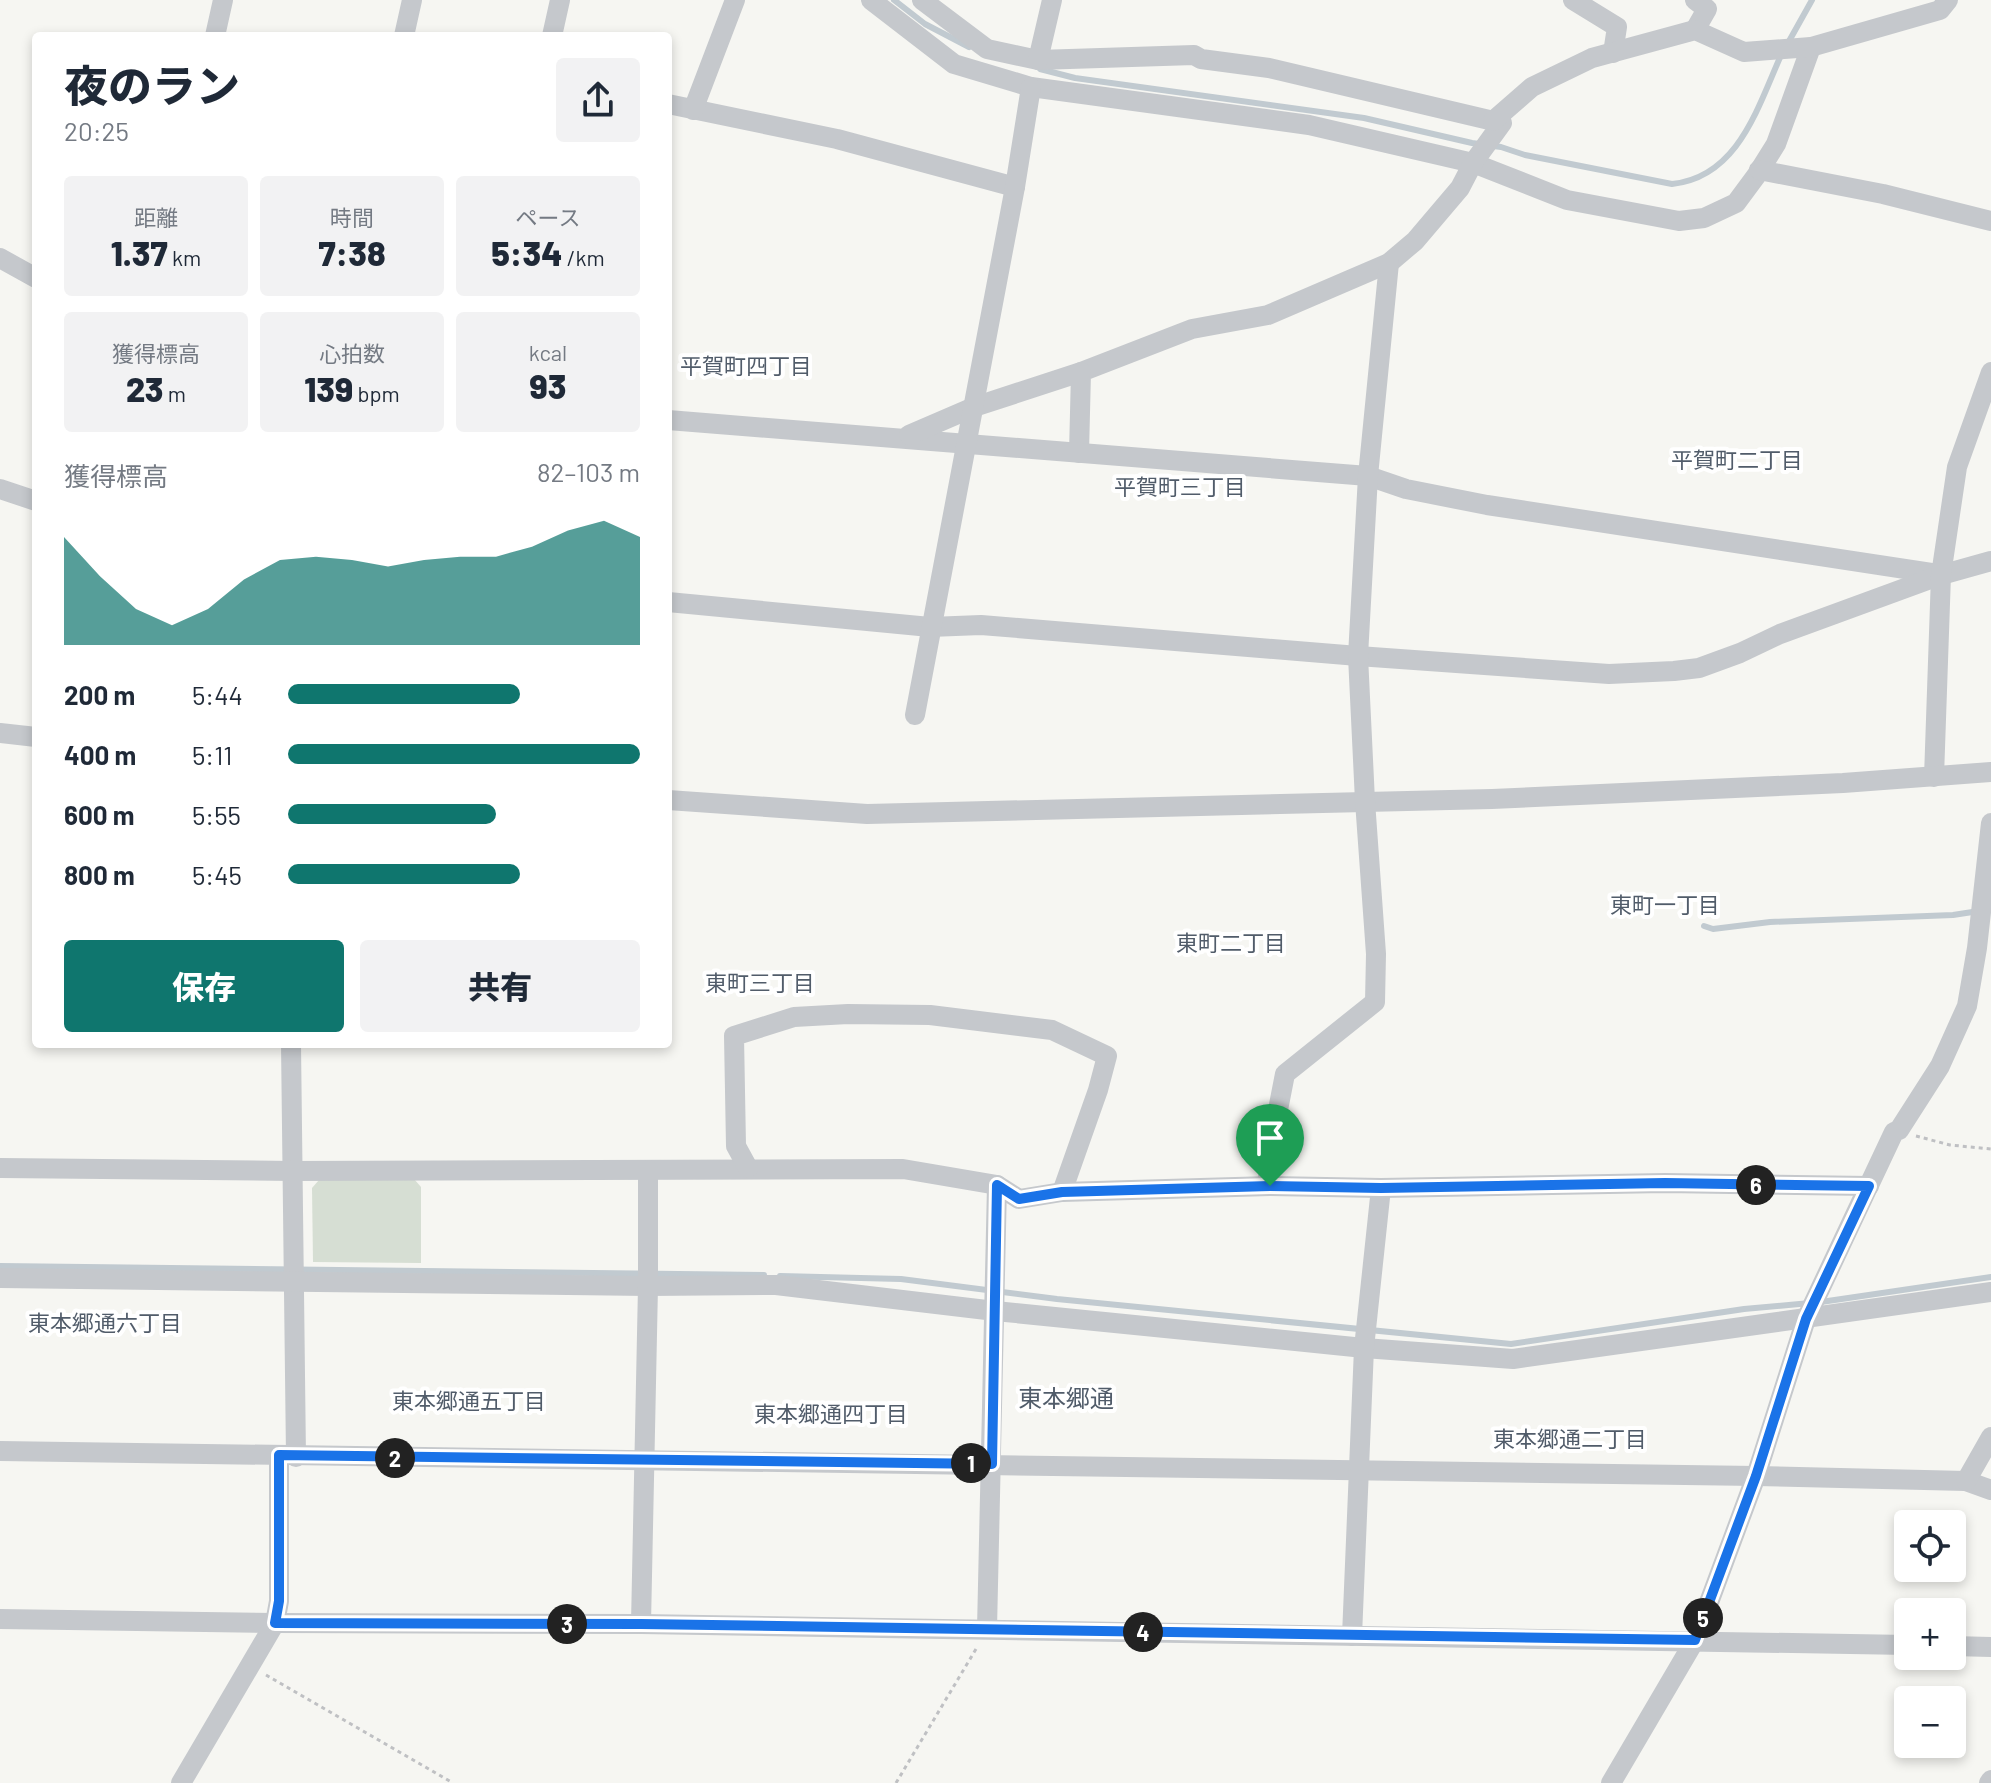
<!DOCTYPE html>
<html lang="ja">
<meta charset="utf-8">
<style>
body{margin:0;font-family:Barlow,"Noto Sans JP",sans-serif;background:#f2f2f3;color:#1f2937;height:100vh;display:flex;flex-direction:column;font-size:30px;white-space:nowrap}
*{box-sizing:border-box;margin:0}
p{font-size:26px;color:#747a83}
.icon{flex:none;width:44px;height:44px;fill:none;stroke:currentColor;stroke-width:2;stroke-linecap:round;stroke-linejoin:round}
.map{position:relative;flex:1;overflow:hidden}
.side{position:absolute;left:32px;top:32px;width:640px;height:1016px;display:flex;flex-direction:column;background:#fff;border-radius:8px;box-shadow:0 4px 12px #0003}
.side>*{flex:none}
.tools{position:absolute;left:1894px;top:1510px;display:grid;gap:16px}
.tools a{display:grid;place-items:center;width:72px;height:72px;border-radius:8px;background:#fff;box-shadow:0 4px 12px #0003;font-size:40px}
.pin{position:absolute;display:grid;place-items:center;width:68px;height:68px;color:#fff;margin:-82px -34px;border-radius:50% 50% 50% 0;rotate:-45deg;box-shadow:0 0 8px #0007}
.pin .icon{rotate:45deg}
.km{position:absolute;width:40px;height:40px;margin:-20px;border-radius:50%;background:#222;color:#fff;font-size:22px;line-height:40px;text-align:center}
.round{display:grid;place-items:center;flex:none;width:84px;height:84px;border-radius:8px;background:#f2f2f3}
.headline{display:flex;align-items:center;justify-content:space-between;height:136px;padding:0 32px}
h1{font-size:44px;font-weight:800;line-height:60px}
.figures{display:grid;grid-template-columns:repeat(3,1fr);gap:12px;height:136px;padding:8px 32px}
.figures div{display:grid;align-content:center;border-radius:8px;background:#f2f2f3;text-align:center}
.figures b{font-size:34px;font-weight:800}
.figures small{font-size:22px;font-weight:400}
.figures p{font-size:22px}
.chart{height:224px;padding:16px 32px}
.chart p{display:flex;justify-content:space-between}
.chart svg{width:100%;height:144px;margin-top:8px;fill:#0f766e;opacity:.7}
.action{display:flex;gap:16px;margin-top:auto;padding:16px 32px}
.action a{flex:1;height:92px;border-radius:8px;background:#0f766e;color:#fff;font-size:32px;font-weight:800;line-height:92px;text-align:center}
.action a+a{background:#f2f2f3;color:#1f2937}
ul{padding:0 32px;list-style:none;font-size:26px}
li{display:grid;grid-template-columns:128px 96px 1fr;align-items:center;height:60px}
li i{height:20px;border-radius:10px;background:#0f766e}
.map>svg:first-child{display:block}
</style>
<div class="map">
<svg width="1991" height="1783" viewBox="0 0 1991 1783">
<rect width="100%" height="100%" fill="#f6f6f2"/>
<path fill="#d6ded3" d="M 414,1179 L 421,1187 L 421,1263 L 313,1262 L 312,1188 L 319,1180 Z"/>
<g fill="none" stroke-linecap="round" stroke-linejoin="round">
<g stroke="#c1cad0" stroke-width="6">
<path d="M 894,0 L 925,24 L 969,47"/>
<path d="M 1788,43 L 1812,0"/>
<path d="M 1040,69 L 1075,78 L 1364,118 L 1472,143 L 1501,147 L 1525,155 L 1672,184 C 1739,177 1758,106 1782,53"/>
<path d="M 1704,926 L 1713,929 L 1770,922 L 1953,915 L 1979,911"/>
<path d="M 0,1266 L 764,1275"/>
<path d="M 780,1276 L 901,1279 L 1057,1299 L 1511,1344 L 1744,1309 L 1810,1303"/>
<path d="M 1821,1302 L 1991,1277"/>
</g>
<g stroke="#bfc0c3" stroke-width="3" stroke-dasharray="4 4" stroke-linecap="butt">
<path d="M 1916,1136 L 1950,1145 L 1991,1149"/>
<path d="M 266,1675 L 453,1783"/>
<path d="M 896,1783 L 976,1649"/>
</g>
<g stroke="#c5c8cc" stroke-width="20">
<path d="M 871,0 L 954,64 L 1031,87 L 1309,125 L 1473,163 L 1567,200 L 1679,221 L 1704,218 L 1736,203 L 1756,176 L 1776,144 L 1811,47"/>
<path d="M 922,0 L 987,49 L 1038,60 L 1194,55 L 1201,59 L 1269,68 L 1502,123 L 1473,163 L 1460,188 L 1415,241 L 1389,263 L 1268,315 L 1192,329 L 1081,372 L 1079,453"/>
<path d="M 1573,0 L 1617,27 L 1613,53"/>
<path d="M 1695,0 L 1707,9 L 1695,30"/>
<path d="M 215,36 L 223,0"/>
<path d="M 404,36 L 412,0"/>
<path d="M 552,36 L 560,0"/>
<path d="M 1038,60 L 1052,0"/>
<path d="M 668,104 L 837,139 L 1015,187"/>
<path d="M 693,110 L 735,0"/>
<path d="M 1493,121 L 1532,87 L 1592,58 L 1695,30 L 1744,52 L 1811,47 L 1940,10 L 1948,0"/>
<path d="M 1759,170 L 1883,194 L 1991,221"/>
<path d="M 0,258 L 36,278"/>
<path d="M 668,420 L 1368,476 L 1406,489 L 1487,505 L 1938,574"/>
<path d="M 909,435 L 974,407 L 1081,372"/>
<path d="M 0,489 L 36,501"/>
<path d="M 668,602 L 930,627 L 981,625 L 1358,656 L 1609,674 L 1674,671 L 1699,668 L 1740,653 L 1780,634 L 1941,575 L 1991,561"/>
<path d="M 915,715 L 1015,187 L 1031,87"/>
<path d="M 0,733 L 36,737"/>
<path d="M 1934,777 L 1941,575 L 1957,467 L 1991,372"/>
<path d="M 668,800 L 867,814 L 1492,799 L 1843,783 L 1991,772"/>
<path d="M 291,1044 L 296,1457"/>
<path d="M 0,1168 L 293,1171 L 903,1169 L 997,1185 L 1019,1199 L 1062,1192 L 1270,1186 L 1381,1188 L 1665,1183 L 1869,1186"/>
<path d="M 748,1168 L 736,1146 L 734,1036 L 794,1017 L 848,1014 L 930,1015 L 1052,1030 L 1107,1056 L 1098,1090 L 1062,1192"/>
<path d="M 1270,1186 L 1268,1177 L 1275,1153 L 1275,1125 L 1285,1074 L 1375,1002 L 1376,954 L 1365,801 L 1358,656 L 1368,476 L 1389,263"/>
<path d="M 0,1278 L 648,1286 L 776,1285 L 995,1311 L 1364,1348 L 1513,1359 L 1991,1292"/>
<path d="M 0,1451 L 1756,1476 L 1966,1481 L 1991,1490"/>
<path d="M 1966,1481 L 1991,1437"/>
<path d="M 0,1619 L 275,1623 L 641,1624 L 1908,1645"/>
<path d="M 641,1624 L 648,1286 L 648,1170"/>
<path d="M 987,1629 L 997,1185"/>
<path d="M 1352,1636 L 1364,1348 L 1381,1188"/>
<path d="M 1952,1646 L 1991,1647"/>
<path d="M 181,1783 L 275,1623 L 279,1601 L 279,1455"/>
<path d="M 1611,1783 L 1695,1640 L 1756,1476 L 1806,1319 L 1894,1132 L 1899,1130 L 1940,1066 L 1967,1006 L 1977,948 L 1991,823"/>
<path d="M 1989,1783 L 1991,1780"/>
</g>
</g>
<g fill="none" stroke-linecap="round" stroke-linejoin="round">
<g stroke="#fff" stroke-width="16">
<path id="route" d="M 1665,1183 L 1869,1186 L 1806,1319 L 1756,1476 L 1695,1640 L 641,1624 L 275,1623 L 279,1601 L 279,1455 L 992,1464 L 997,1185 L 1019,1199 L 1062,1192 L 1270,1186 L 1381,1188 Z"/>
</g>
<use href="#route" stroke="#1a73e8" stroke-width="10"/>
</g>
<g text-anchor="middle" stroke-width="8" stroke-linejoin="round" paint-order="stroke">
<g font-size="22" fill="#515c6a" stroke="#fff">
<text x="746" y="374">平賀町四丁目</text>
<text x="1737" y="468">平賀町二丁目</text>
<text x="1180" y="495">平賀町三丁目</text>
<text x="1665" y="913">東町一丁目</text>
<text x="1231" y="951">東町二丁目</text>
<text x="760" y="991">東町三丁目</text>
<text x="105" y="1331">東本郷通六丁目</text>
<text x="469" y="1409">東本郷通五丁目</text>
<text x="831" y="1422">東本郷通四丁目</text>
<text x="1570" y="1447">東本郷通二丁目</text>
</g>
<g font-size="24" fill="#515c6a" stroke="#fff">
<text x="1066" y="1407">東本郷通</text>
</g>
</g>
</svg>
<div class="tools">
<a><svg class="icon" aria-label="locate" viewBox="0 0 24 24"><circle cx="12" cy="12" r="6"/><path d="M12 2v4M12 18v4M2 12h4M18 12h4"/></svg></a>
<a>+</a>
<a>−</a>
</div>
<div class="pin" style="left:1270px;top:1186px;background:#1e9e55"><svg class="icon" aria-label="arrive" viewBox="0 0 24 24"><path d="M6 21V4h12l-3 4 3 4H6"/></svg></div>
<b class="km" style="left:971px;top:1463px">1</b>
<b class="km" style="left:395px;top:1458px">2</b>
<b class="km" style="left:567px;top:1624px">3</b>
<b class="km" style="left:1143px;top:1632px">4</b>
<b class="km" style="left:1703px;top:1618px">5</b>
<b class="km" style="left:1756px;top:1185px">6</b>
<section class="side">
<div class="headline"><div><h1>夜のラン</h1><p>20:25</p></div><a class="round"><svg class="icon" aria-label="share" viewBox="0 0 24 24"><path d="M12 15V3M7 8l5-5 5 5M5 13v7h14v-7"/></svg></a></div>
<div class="figures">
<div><p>距離</p><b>1.37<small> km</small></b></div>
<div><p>時間</p><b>7:38</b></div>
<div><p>ペース</p><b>5:34<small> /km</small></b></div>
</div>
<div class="figures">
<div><p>獲得標高</p><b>23<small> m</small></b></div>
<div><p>心拍数</p><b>139<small> bpm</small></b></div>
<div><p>kcal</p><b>93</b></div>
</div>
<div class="chart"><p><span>獲得標高</span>82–103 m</p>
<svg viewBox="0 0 160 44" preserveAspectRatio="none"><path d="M0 44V11L10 23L20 33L30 38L40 33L50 24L60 18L70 17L80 18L90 20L100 18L110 17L120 17L130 14L140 9L150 6L160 11V44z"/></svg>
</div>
<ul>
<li><b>200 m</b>5:44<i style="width:66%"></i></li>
<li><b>400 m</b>5:11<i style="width:100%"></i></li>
<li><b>600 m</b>5:55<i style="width:59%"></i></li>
<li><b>800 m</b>5:45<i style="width:66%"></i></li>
</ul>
<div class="action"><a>保存</a><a>共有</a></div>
</section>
</div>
